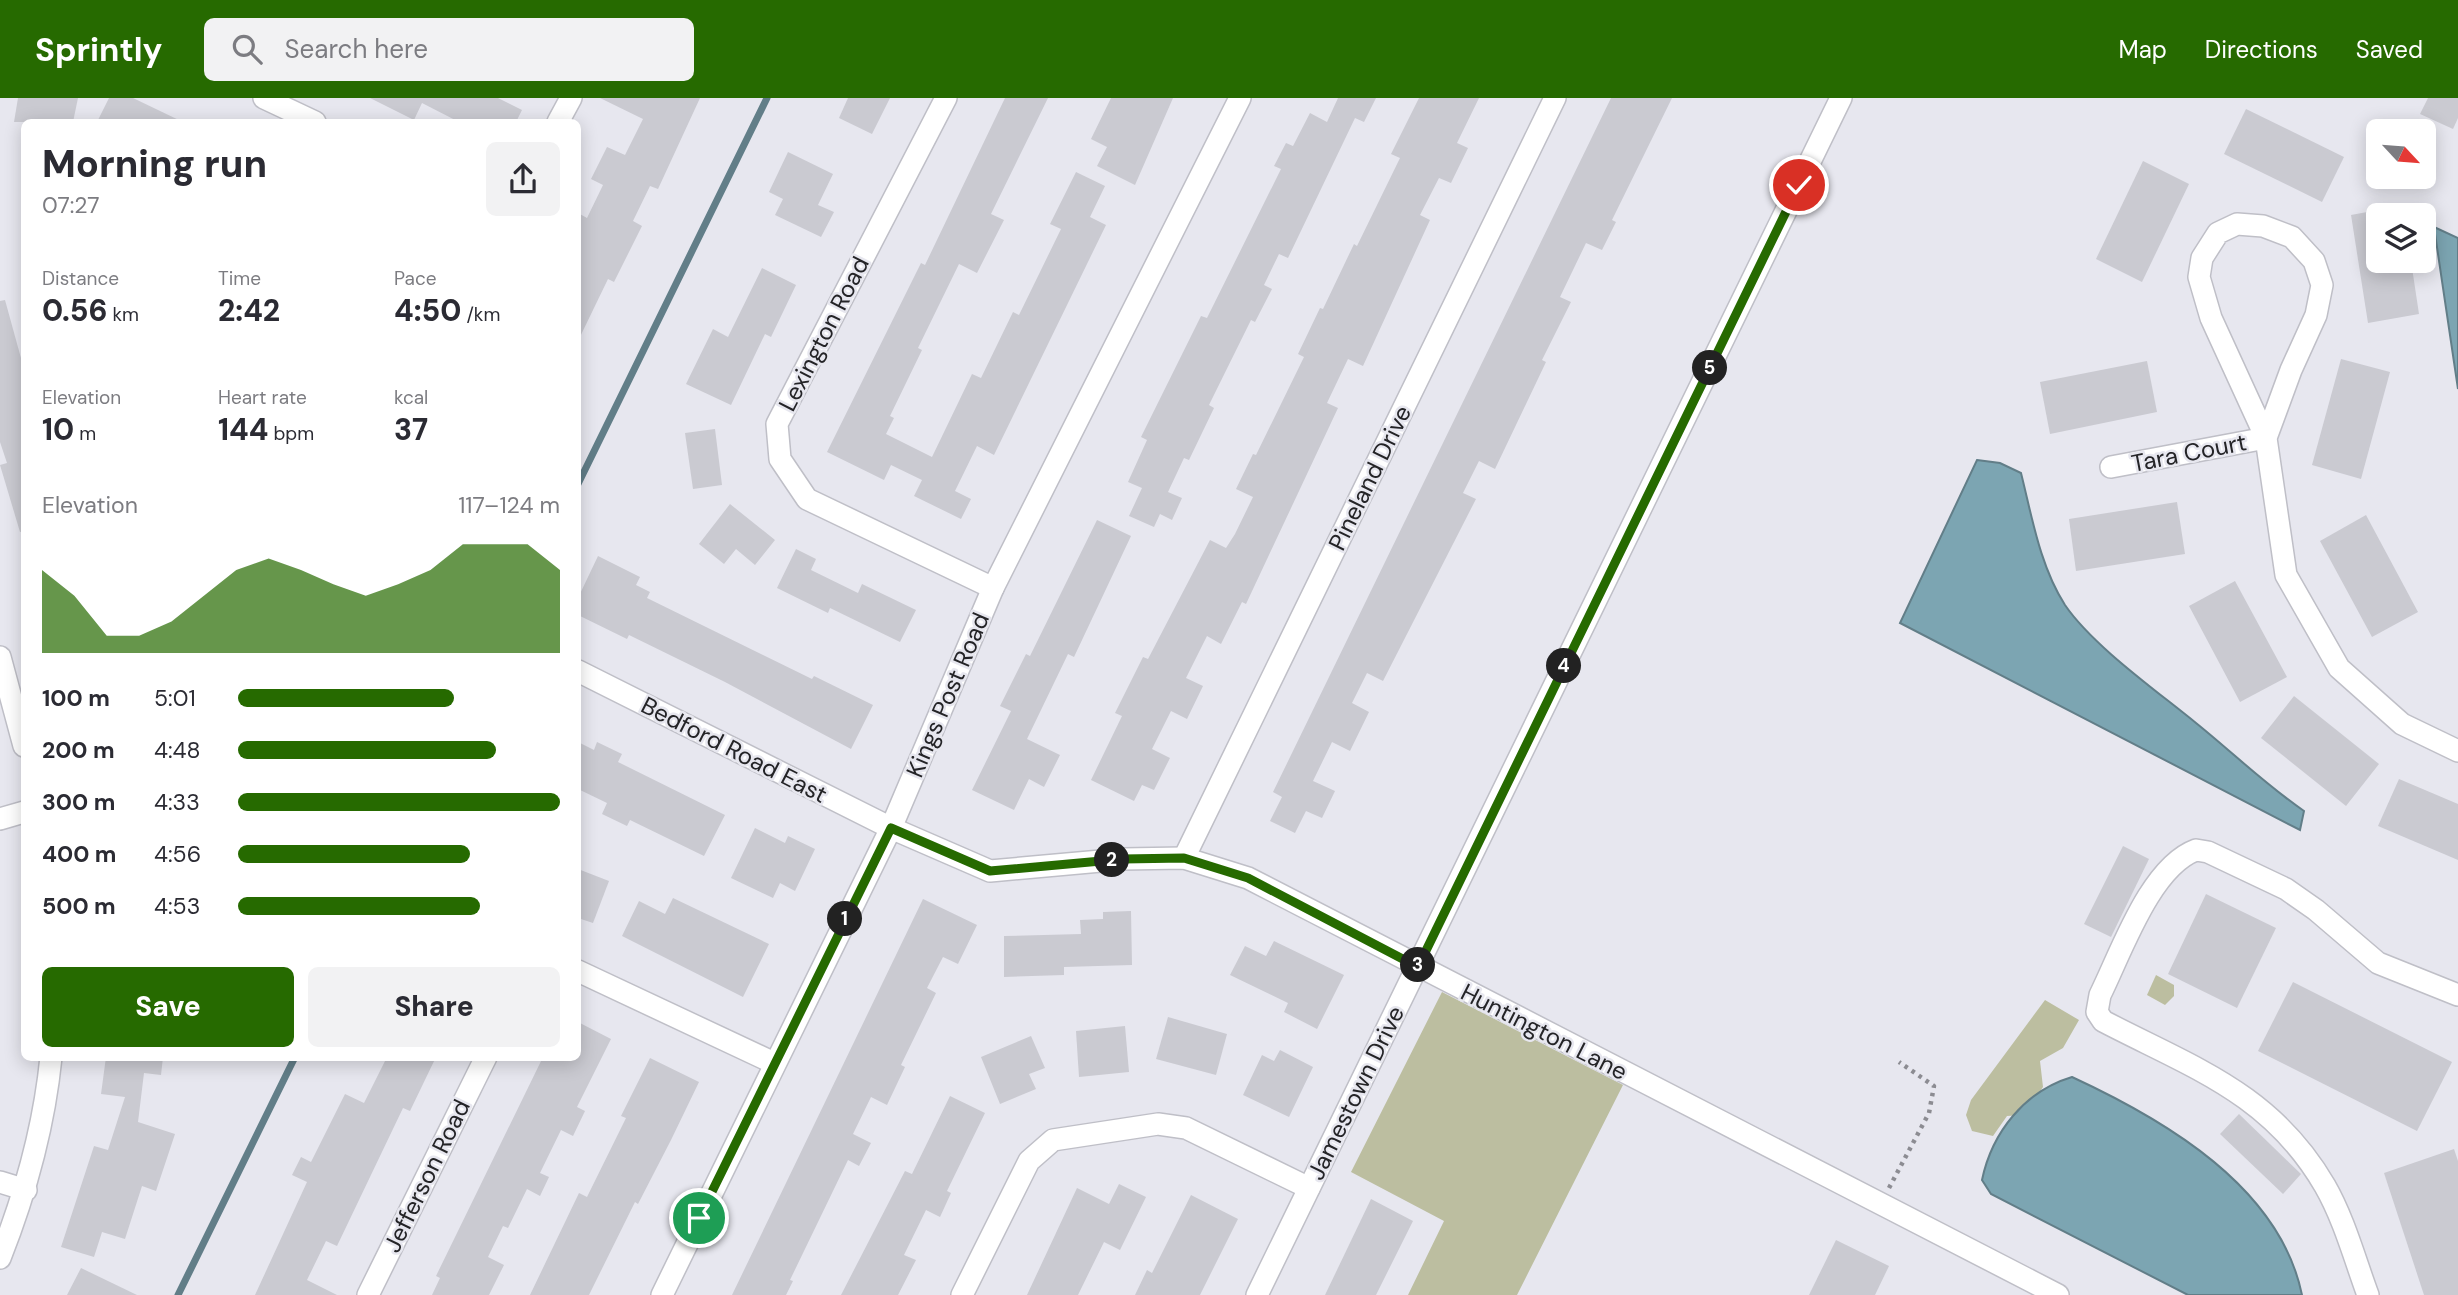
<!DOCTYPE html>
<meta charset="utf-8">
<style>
body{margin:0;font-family:"DM Sans",sans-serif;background:#f2f2f3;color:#2b2b33;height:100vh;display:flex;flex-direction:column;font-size:26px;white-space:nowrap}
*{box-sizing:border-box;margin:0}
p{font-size:23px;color:#7c7c81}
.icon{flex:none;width:38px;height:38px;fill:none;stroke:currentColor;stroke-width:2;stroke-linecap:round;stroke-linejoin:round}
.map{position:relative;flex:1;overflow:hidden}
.panel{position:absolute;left:21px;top:21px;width:560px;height:942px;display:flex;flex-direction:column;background:#fff;border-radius:10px;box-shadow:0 4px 18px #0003}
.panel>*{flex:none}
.needle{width:46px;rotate:116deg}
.fabs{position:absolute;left:2366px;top:21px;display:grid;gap:14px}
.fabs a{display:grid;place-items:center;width:70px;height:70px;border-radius:10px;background:#fff;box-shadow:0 4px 18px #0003;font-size:35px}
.pin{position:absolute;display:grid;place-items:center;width:60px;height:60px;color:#fff;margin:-30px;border:4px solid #fff;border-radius:50%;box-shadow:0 2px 7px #0007}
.km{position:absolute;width:35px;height:35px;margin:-18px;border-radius:50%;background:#222;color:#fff;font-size:19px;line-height:35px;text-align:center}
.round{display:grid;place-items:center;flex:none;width:74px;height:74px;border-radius:10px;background:#f2f2f3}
.head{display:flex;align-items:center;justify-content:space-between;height:119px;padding:0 21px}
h1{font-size:38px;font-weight:800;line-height:52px}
.metrics{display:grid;grid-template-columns:repeat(3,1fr);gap:10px;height:119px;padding:7px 21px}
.metrics div{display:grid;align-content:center}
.metrics b{font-size:30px;font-weight:800}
.metrics small{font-size:19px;font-weight:400}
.metrics p{font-size:19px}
.chart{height:196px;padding:14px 21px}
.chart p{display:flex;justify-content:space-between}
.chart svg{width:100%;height:126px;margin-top:7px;fill:#266a00;opacity:.7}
.button{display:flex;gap:14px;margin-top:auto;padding:14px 21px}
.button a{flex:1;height:80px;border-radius:10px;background:#266a00;color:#fff;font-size:28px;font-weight:800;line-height:80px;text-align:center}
.button a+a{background:#f2f2f3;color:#2b2b33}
ul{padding:0 21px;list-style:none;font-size:23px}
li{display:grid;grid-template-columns:112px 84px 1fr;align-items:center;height:52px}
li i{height:18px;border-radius:9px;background:#266a00}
header{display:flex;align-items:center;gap:42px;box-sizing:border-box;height:98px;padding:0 35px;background:#266a00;color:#fff}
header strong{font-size:33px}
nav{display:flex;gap:38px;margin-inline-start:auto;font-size:24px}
.search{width:490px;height:63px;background:#f2f2f3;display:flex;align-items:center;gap:18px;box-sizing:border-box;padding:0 24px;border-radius:10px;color:#7c7c81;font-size:26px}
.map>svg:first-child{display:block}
</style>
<header>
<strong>Sprintly</strong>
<div class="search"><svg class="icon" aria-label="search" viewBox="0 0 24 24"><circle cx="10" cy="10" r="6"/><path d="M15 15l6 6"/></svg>Search here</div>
<nav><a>Map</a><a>Directions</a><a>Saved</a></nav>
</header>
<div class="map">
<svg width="2458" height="1197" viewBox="0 0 2458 1197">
<rect width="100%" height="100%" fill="#e7e7ef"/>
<g fill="#bcbea0">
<path d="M 2156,877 L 2174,887 L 2174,898 L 2165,907 L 2147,897 Z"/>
<path d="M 1442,894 L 1623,987 L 1517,1197 L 1408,1197 L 1444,1123 L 1351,1074 Z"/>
<path d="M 2045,902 L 2079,922 L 2063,950 L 2040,963 L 2043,989 L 2023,1017 L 2007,1018 L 1993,1038 L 1972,1033 L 1966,1017 L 1971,1002 Z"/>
</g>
<g fill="#7ca5b2" stroke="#627e88" stroke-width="2">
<path d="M 2434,129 L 2458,140 L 2458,291 Z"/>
<path d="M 1977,362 L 2000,365 L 2021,375 C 2032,419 2040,468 2065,507 C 2093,548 2157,593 2196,625 C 2232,654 2266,687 2304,713 L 2300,732 L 1900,525 Z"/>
<path d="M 2072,979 C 2165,1022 2280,1089 2302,1197 L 2188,1197 L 1991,1096 L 1982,1082 C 1992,1034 2025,993 2072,979 Z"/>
</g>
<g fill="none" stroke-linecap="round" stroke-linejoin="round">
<g stroke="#627e88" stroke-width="7">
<path d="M 578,386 L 767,0"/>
<path d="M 178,1197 L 295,959"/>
</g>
</g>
<g fill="#cacad1">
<path d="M 18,0 L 78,0 L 73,24 L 14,24 Z"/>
<path d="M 109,0 L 133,0 L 183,24 L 97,24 Z"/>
<path d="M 370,0 L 498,0 L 522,12 L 516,24 L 459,24 L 422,5 L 414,22 Z"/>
<path d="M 600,0 L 700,0 L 658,91 L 650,88 L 633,123 L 642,128 L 614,184 L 608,181 L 578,243 L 578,115 L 587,120 L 603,87 L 591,81 L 607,49 L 625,57 L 643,21 Z"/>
<path d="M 848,0 L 890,0 L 872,36 L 839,20 Z"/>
<path d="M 1005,0 L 1048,0 L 991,116 L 1004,122 L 977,175 L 959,166 L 918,250 L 922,252 L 890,318 L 894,320 L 886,336 L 932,359 L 972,276 L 981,280 L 1013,214 L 1019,217 L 1061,131 L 1050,126 L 1076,74 L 1105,88 L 1090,119 L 1106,127 L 994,357 L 977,348 L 955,393 L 971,401 L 961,421 L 914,398 L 922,382 L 891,367 L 884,382 L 827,354 L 921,165 L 925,167 Z"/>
<path d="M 1111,0 L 1173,0 L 1135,87 L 1097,68 L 1107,49 L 1091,41 Z"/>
<path d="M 1338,0 L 1376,0 L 1364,24 L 1355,20 L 1288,160 L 1279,156 L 1264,187 L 1272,191 L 1255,224 L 1251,222 L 1209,307 L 1214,310 L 1189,362 L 1184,360 L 1168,394 L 1182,400 L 1172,422 L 1160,416 L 1154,429 L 1129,418 L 1142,390 L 1128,384 L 1147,342 L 1141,339 L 1201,218 L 1207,220 L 1281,71 L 1274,68 L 1286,45 L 1293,48 L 1310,15 L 1327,24 Z"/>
<path d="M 1419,0 L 1479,0 L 1457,45 L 1468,50 L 1451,85 L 1439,80 L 1420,117 L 1430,122 L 1363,268 L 1348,261 L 1327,305 L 1338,310 L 1246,506 L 1242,504 L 1221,546 L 1207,538 L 1186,580 L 1203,588 L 1187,621 L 1171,613 L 1152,651 L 1170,660 L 1154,692 L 1142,687 L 1134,703 L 1091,682 L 1122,618 L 1115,615 L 1143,559 L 1148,561 L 1210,442 L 1226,450 L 1235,436 L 1253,399 L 1236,391 L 1253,356 L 1256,357 L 1304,259 L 1298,256 L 1320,210 L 1323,211 L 1354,146 L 1357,148 L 1400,60 L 1391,56 Z"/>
<path d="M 1611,0 L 1672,0 L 1612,122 L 1616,124 L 1602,152 L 1586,145 L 1560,199 L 1571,204 L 1542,262 L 1546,264 L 1495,371 L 1479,363 L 1463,395 L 1476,401 L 1383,583 L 1367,575 L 1352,605 L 1369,614 L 1350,653 L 1332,644 L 1313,683 L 1335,693 L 1322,720 L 1306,713 L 1295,735 L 1270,723 L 1282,699 L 1273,694 Z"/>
<path d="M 2428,0 L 2458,0 L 2458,20 L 2453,31 L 2420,16 Z"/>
<path d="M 2246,11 L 2344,59 L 2322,104 L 2224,56 Z"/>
<path d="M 788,54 L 833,76 L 818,107 L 834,114 L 821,139 L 775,117 L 783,101 L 769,94 Z"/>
<path d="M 2143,63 L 2189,86 L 2142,184 L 2096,161 Z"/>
<path d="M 2378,112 L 2378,163 L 2411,163 L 2419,216 L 2368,225 L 2351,117 Z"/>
<path d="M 762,170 L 796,187 L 771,239 L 765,236 L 731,307 L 686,286 L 713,231 L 728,239 Z"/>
<path d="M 5,202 L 24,271 L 24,433 L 20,434 L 0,367 L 7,365 L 0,344 L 0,203 Z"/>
<path d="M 2341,261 L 2390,274 L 2361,381 L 2312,367 Z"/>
<path d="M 2147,263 L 2157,314 L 2050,336 L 2040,284 Z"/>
<path d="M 715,331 L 722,387 L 693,391 L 685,335 Z"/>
<path d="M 2177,404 L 2185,456 L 2076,473 L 2069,421 Z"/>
<path d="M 730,406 L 775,442 L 755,467 L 736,451 L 724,466 L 699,446 Z"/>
<path d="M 2366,417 L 2418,514 L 2372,539 L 2320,443 Z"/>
<path d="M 1097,422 L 1131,438 L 1074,559 L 1068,556 L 1027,641 L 1060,657 L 1044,689 L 1029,681 L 1014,712 L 972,692 L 1011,613 L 1000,608 L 1026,556 L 1030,558 Z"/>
<path d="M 796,451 L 816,461 L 811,472 L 858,495 L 862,486 L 916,512 L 900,544 L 830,510 L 828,515 L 777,490 Z"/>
<path d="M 598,458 L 640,479 L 636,487 L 650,494 L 647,500 L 812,581 L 814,578 L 873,607 L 851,651 L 725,584 L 629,537 L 627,541 L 578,517 L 578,500 Z"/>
<path d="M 2235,483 L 2287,579 L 2240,604 L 2189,508 Z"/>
<path d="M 2294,598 L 2379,666 L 2346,708 L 2261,640 Z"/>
<path d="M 578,644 L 594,652 L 597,644 L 622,656 L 618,664 L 725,717 L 704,758 L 630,722 L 627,728 L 602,716 L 607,705 L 578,691 Z"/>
<path d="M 2399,681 L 2458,706 L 2458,762 L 2378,728 Z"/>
<path d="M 755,730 L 785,745 L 788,738 L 815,751 L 795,793 L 780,785 L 773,800 L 731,780 Z"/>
<path d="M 2123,748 L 2149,761 L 2111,839 L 2084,826 Z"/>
<path d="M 578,771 L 609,783 L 593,825 L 578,820 Z"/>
<path d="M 2206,796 L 2276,830 L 2237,910 L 2168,876 Z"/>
<path d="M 673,800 L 769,846 L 743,899 L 622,838 L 639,803 L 665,816 Z"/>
<path d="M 923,801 L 977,827 L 958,866 L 943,859 L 927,890 L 936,895 L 901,967 L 905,969 L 887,1007 L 871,999 L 853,1036 L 871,1045 L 859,1068 L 848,1062 L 790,1182 L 793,1183 L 786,1197 L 732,1197 Z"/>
<path d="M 1131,813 L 1132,867 L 1064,869 L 1064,877 L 1004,879 L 1004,838 L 1081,836 L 1080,822 L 1103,821 L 1103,814 Z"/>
<path d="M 1274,843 L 1344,877 L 1317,931 L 1284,914 L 1288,905 L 1230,877 L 1245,848 L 1266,858 Z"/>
<path d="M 2293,884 L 2452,964 L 2417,1033 L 2258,953 Z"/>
<path d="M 1168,919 L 1227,936 L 1216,977 L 1156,961 Z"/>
<path d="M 578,924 L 611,941 L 577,1009 L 585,1013 L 573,1038 L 561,1032 L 540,1075 L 549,1079 L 540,1098 L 527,1091 L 508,1130 L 503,1128 L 488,1159 L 504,1167 L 489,1197 L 432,1197 L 440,1180 L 436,1178 L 543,959 L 578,959 Z"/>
<path d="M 1125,928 L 1129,974 L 1079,979 L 1076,933 Z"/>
<path d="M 1031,938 L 1045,970 L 1029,976 L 1036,991 L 1000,1006 L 981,959 Z"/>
<path d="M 1280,952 L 1313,969 L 1289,1019 L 1243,997 L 1262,957 L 1274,963 Z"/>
<path d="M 106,959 L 163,959 L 161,977 L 144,975 L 138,1024 L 175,1036 L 156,1093 L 142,1088 L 125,1141 L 102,1134 L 94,1159 L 61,1149 L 94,1048 L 108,1052 L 125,999 L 101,996 Z"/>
<path d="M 387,959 L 436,959 L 410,1013 L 403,1010 L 337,1148 L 326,1143 L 307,1182 L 337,1197 L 255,1197 L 307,1084 L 292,1077 L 301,1059 L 311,1064 L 345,996 L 364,1005 Z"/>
<path d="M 650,960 L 699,984 L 671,1042 L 638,1106 L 635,1104 L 589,1197 L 530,1197 L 579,1095 L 587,1099 L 626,1020 L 621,1018 Z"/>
<path d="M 950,998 L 985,1015 L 947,1093 L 951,1095 L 940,1119 L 926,1112 L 904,1157 L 916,1162 L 898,1197 L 841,1197 L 905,1073 L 912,1076 Z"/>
<path d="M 2239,1016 L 2301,1076 L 2283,1096 L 2220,1036 Z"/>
<path d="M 2454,1051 L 2458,1063 L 2458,1197 L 2424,1197 L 2384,1075 Z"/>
<path d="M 1119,1086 L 1146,1099 L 1120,1152 L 1104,1144 L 1078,1197 L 1027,1197 L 1077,1090 L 1109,1106 Z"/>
<path d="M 1191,1097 L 1238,1121 L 1200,1197 L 1135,1197 L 1147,1172 L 1152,1175 Z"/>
<path d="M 1371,1101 L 1413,1123 L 1376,1197 L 1325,1197 Z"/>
<path d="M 1836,1142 L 1889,1168 L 1875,1197 L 1809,1197 Z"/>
<path d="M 81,1170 L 137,1197 L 67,1197 Z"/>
</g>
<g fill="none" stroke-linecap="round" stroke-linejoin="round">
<g stroke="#bfbfc7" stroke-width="24">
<g id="street">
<path d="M 264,0 L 315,24"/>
<path d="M 946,0 L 777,326 L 780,361 L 807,401 L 993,490"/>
<path d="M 558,24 L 571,0"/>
<path d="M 2266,340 L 2291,272 L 2316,217 L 2322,187 L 2314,163 L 2292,139 L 2263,128 L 2237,126 L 2218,135 L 2202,160 L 2199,179 L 2211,220 L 2266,340 L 2286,477 L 2339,570 L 2402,626 L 2458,653"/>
<path d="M 2111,369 L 2266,340"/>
<path d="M 0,559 L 24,648"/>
<path d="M 578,573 L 891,730 L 990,773 L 1123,761 L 1184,760 L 1248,780 L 2058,1197"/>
<path d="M 0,721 L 24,714"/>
<path d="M 1184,760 L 1555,0"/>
<path d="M 578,873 L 774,965"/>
<path d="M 0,1084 L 26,1092"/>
<path d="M 0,1160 C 26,1094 44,1030 51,959"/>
<path d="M 368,1197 L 486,959"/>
<path d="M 662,1197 L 891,730 L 993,490 L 1240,0"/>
<path d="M 962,1197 L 1029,1063 L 1053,1042 L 1158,1026 L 1186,1030 L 1309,1090"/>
<path d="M 1257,1197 L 1841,0"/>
<path d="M 2368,1197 C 2355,1162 2344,1121 2325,1088 C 2271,995 2193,970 2103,923 L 2097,914 L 2100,897 C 2121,855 2150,769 2196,752 L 2208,754 L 2286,791 L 2316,812 L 2378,865 L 2458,897"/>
</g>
</g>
<path stroke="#8c8c92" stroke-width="4.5" stroke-dasharray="3.5 5" stroke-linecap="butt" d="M 1889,1090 L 1929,1015 L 1934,988 L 1899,964"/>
<use href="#street" stroke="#fff" stroke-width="21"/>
</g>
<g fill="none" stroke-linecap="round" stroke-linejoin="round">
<g stroke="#fff" stroke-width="14">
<path id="route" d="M 699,1120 L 891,730 L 990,773 L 1123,761 L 1184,760 L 1248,780 L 1418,869 L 1799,87"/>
</g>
<use href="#route" stroke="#266a00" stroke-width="9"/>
</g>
<g text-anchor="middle" stroke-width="5" stroke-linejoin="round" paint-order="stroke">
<g font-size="24" fill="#242427" stroke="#e7e7ef">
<text transform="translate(824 236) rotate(-63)" y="8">Lexington Road</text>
<text transform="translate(2189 355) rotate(-11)" y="8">Tara Court</text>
<text transform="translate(1370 380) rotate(-64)" y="8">Pineland Drive</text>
<text transform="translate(948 597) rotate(-67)" y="8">Kings Post Road</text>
<text transform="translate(734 652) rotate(27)" y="8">Bedford Road East</text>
<text transform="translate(1544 934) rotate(27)" y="8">Huntington Lane</text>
<text transform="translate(1356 995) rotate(-64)" y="8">Jamestown Drive</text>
<text transform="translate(427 1078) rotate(-64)" y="8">Jefferson Road</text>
</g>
</g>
</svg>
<div class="fabs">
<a><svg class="needle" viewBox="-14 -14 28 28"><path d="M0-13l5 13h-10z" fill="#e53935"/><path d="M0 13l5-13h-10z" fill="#7c7c81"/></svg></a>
<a><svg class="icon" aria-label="layers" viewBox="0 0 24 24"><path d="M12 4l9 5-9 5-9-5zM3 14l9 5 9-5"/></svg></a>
</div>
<div class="pin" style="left:699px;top:1120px;background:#1e9e55"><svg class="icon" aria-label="arrive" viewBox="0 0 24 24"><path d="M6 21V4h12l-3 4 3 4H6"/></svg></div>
<div class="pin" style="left:1799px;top:87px;background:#d93025"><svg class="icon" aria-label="check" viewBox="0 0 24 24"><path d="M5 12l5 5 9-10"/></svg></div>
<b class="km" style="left:845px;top:821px">1</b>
<b class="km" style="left:1112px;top:762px">2</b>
<b class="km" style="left:1418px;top:867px">3</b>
<b class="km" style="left:1564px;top:568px">4</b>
<b class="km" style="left:1710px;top:270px">5</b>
<section class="panel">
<div class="head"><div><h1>Morning run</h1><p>07:27</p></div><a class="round"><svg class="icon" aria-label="share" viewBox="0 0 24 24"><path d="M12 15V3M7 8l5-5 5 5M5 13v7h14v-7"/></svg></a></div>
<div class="metrics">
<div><p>Distance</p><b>0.56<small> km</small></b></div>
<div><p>Time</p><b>2:42</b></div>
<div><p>Pace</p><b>4:50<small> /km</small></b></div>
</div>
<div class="metrics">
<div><p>Elevation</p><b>10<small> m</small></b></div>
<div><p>Heart rate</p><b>144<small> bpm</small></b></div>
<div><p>kcal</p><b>37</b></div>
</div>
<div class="chart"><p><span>Elevation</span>117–124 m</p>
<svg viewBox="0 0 160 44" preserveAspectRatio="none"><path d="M0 44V15L10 24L20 38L30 38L40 33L50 24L60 15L70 11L80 15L90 20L100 24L110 20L120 15L130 6L140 6L150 6L160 15V44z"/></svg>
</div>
<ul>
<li><b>100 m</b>5:01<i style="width:67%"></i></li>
<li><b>200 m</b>4:48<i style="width:80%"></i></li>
<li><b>300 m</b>4:33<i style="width:100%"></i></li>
<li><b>400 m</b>4:56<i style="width:72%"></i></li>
<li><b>500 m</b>4:53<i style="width:75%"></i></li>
</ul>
<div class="button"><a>Save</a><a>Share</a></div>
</section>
</div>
